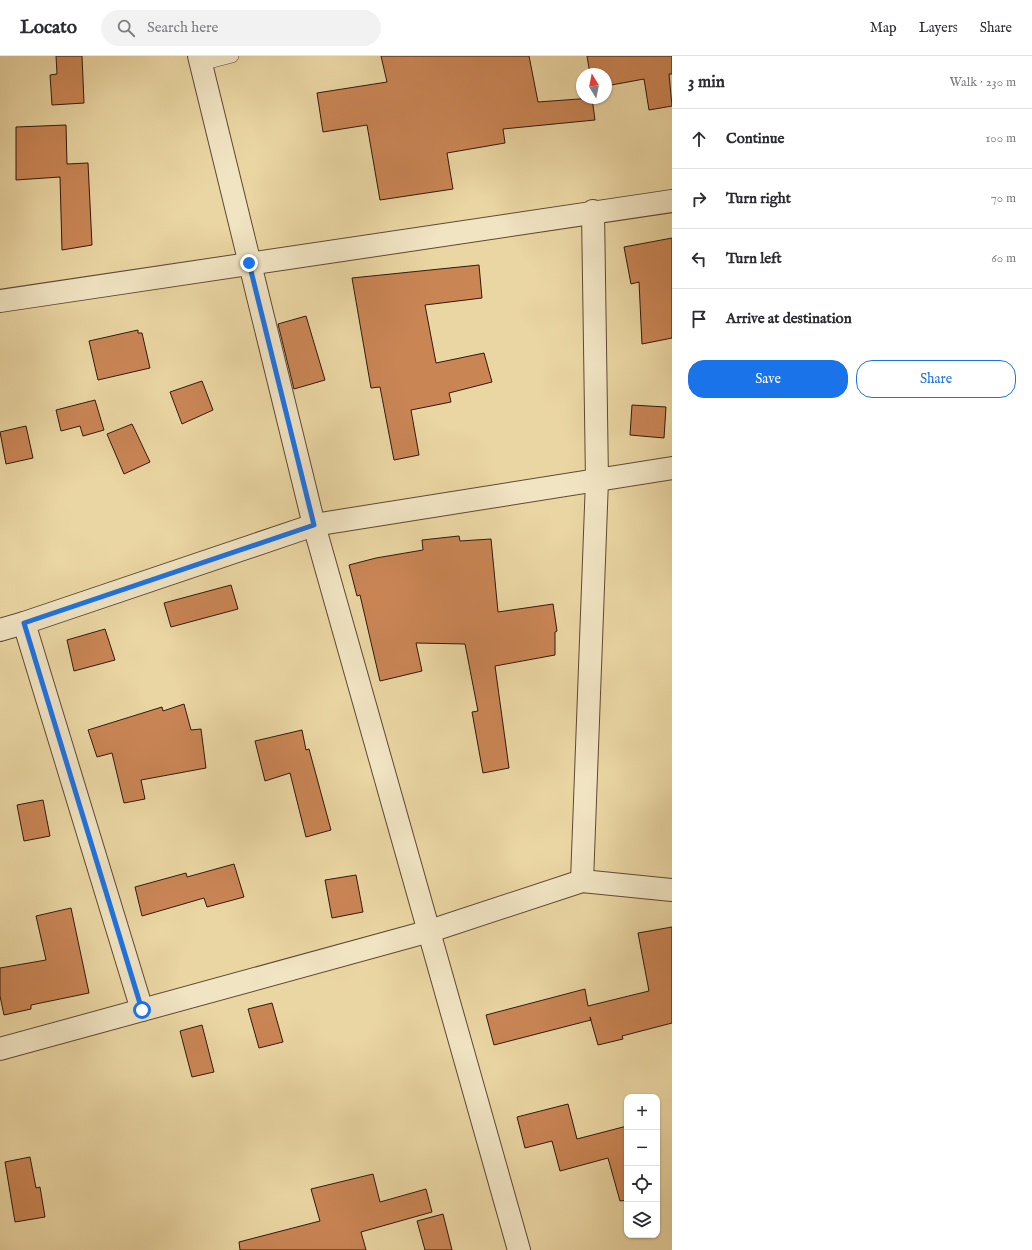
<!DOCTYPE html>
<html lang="en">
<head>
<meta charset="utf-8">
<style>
  body { margin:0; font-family:"IM FELL English",serif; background:#f2f2f3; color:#2b2b33 }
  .controls { position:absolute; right:12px; bottom:12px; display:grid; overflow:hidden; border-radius:8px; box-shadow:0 1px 3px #0004 }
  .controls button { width:36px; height:36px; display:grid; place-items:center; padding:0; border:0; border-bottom:1px solid #e1e1e2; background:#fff; color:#2b2b33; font:20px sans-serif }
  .compass { position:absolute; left:576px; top:12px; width:36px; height:36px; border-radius:50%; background:#fff; box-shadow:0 1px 3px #0004; rotate:350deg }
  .stop { position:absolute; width:12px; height:12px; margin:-9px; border:3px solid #1a73e8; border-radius:50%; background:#fff }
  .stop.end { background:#1a73e8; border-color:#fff; box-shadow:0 1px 4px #0008 }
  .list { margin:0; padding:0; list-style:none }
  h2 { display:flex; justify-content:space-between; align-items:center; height:52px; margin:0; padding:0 16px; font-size:17px }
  h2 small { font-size:13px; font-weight:400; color:#7c7c81 }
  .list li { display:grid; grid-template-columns:26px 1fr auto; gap:12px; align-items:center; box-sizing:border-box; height:60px; padding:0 16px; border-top:1px solid #e1e1e2 }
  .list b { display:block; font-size:15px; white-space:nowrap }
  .list em { font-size:13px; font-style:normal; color:#7c7c81 }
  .actions { display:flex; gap:8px; padding:12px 16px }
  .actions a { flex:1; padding:9px 0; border:1px solid #1a73e8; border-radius:16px; text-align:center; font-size:14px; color:#1a73e8 }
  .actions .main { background:#1a73e8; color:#fff }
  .icon { flex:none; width:22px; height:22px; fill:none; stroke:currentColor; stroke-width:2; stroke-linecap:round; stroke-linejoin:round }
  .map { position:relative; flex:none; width:672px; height:1194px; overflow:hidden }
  header { display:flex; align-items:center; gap:24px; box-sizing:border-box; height:56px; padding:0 20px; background:#fff; border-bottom:1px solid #e1e1e2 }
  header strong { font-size:19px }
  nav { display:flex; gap:22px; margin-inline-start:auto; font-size:14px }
  .search { width:280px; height:36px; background:#f2f2f3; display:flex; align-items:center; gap:10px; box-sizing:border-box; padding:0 14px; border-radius:22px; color:#7c7c81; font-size:15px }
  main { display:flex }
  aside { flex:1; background:#fff }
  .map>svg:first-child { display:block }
</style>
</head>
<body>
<header>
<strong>Locato</strong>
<div class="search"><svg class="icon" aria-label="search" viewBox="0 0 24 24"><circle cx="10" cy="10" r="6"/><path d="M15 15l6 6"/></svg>Search here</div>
<nav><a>Map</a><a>Layers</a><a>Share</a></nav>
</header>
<main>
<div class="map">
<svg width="672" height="1194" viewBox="0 0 672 1194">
  <rect width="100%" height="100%" fill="#ead6a3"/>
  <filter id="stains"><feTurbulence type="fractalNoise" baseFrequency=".005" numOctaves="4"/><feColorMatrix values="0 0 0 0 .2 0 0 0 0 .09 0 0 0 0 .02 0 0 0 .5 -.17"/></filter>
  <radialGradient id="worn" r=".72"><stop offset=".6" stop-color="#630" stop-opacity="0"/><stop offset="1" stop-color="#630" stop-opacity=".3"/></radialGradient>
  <g fill="#ca8555" stroke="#2f190c">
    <path d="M 56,0 L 82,0 L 84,47 L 52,49 L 50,19 L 57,18 Z"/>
    <path d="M 381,0 L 529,0 L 538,46 L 592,42 L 595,64 L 503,73 L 505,87 L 447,97 L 453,133 L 380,144 L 367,69 L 323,76 L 317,37 L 387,26 Z"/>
    <path d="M 587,0 L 672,0 L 672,18 L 669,18 L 672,50 L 649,54 L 644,23 L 606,30 L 606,18 L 590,18 Z"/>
    <path d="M 66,69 L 67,108 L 88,107 L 92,189 L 62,194 L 60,121 L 16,124 L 16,71 Z"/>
    <path d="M 672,182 L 672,282 L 642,288 L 639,226 L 631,228 L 624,191 Z"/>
    <path d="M 479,209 L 482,242 L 425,249 L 436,307 L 484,297 L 492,326 L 449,337 L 451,346 L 411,354 L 419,399 L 394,404 L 380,331 L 371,332 L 352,222 Z"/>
    <path d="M 306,260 L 325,324 L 294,333 L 278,268 Z"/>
    <path d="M 138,274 L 138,277 L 142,277 L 150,312 L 98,324 L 89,285 Z"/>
    <path d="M 202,325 L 213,354 L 182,368 L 170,336 Z"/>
    <path d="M 95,344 L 104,374 L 83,380 L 80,370 L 61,375 L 56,354 Z"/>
    <path d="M 632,349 L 666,351 L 664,382 L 630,379 Z"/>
    <path d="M 132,368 L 150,406 L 124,418 L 107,378 Z"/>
    <path d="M 26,370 L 33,402 L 6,408 L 0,376 Z"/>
    <path d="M 459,480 L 460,485 L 491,483 L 498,556 L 553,548 L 557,575 L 555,576 L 555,599 L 495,610 L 509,712 L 483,717 L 472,656 L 478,655 L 465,588 L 416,587 L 422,615 L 380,625 L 360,539 L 357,540 L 349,509 L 376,502 L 423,494 L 422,484 Z"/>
    <path d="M 231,529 L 238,553 L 171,571 L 164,547 Z"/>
    <path d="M 105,573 L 115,604 L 74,615 L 67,584 Z"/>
    <path d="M 184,648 L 191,674 L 201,673 L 206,712 L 141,724 L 145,743 L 124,747 L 112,697 L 97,701 L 88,674 L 162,651 L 163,655 Z"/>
    <path d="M 302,674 L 306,694 L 309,693 L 331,774 L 306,781 L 290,717 L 265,725 L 255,685 Z"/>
    <path d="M 43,744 L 50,780 L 24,785 L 17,749 Z"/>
    <path d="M 234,808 L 244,841 L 207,851 L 204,842 L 142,860 L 135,831 L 186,817 L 187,821 Z"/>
    <path d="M 356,819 L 363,856 L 332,862 L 325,824 Z"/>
    <path d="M 71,852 L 89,937 L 31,949 L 31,953 L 4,959 L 0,940 L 0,912 L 46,904 L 36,860 Z"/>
    <path d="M 672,871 L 672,967 L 622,980 L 623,983 L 598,989 L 590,961 L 591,964 L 494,989 L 486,959 L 585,933 L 588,950 L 649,935 L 638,877 Z"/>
    <path d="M 272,947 L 283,986 L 259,992 L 248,953 Z"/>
    <path d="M 202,969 L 214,1016 L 192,1021 L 180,975 Z"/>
    <path d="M 568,1048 L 577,1083 L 627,1070 L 627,1144 L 620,1145 L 608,1102 L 560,1115 L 552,1085 L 525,1092 L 517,1061 Z"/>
    <path d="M 30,1101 L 36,1132 L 40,1131 L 45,1161 L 15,1166 L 5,1106 Z"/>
    <path d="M 373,1118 L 380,1146 L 426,1133 L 432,1156 L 361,1176 L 366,1194 L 240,1194 L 239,1186 L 320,1165 L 311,1133 Z"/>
    <path d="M 443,1158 L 452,1194 L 425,1194 L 417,1165 Z"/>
  </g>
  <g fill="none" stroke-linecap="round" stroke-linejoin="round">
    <g stroke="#5e4832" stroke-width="14">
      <path id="lane" d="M 201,8 L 232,0"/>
    </g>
    <g stroke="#5e4832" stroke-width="24">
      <g id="street">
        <path d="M 199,0 L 314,469 L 519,1194"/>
        <path d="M 0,245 L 672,145"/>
        <path d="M 24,567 L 142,954"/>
        <path d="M 0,574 L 24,567 L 314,469 L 672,412"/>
        <path d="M 582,825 L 597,424 L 593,155"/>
        <path d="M 0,993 L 430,875 L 582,825 L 672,834"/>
      </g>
    </g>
    <use href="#lane" stroke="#f1e4c3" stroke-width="13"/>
    <use href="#street" stroke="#f1e4c3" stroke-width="22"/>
  </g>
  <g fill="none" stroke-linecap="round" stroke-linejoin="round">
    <path stroke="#1a73e8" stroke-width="5" d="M 142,954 L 24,567 L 314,469 L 249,207"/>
  </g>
  <rect width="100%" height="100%" filter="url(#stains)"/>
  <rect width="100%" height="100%" fill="url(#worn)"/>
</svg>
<div class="controls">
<button>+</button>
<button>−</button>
<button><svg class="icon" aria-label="locate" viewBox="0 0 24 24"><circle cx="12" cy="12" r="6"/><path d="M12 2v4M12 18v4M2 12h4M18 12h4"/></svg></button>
<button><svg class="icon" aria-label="layers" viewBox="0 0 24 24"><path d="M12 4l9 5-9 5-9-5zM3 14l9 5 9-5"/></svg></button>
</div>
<svg class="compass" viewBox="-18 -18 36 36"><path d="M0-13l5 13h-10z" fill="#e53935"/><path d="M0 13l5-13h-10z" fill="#7c7c81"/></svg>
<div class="stop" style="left:142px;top:954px"></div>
<div class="stop end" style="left:249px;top:207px"></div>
</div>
<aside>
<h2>3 min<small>Walk · 230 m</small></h2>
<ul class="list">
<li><svg class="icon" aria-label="ahead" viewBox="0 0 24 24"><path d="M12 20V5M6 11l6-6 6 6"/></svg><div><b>Continue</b></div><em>100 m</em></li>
<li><svg class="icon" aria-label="right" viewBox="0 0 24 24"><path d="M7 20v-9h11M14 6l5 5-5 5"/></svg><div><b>Turn right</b></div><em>70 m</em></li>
<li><svg class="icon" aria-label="left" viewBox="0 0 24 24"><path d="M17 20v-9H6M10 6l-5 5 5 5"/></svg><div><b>Turn left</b></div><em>60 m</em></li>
<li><svg class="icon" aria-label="arrive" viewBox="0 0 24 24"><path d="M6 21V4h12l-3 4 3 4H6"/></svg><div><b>Arrive at destination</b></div></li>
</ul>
<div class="actions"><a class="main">Save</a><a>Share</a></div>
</aside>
</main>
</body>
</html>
